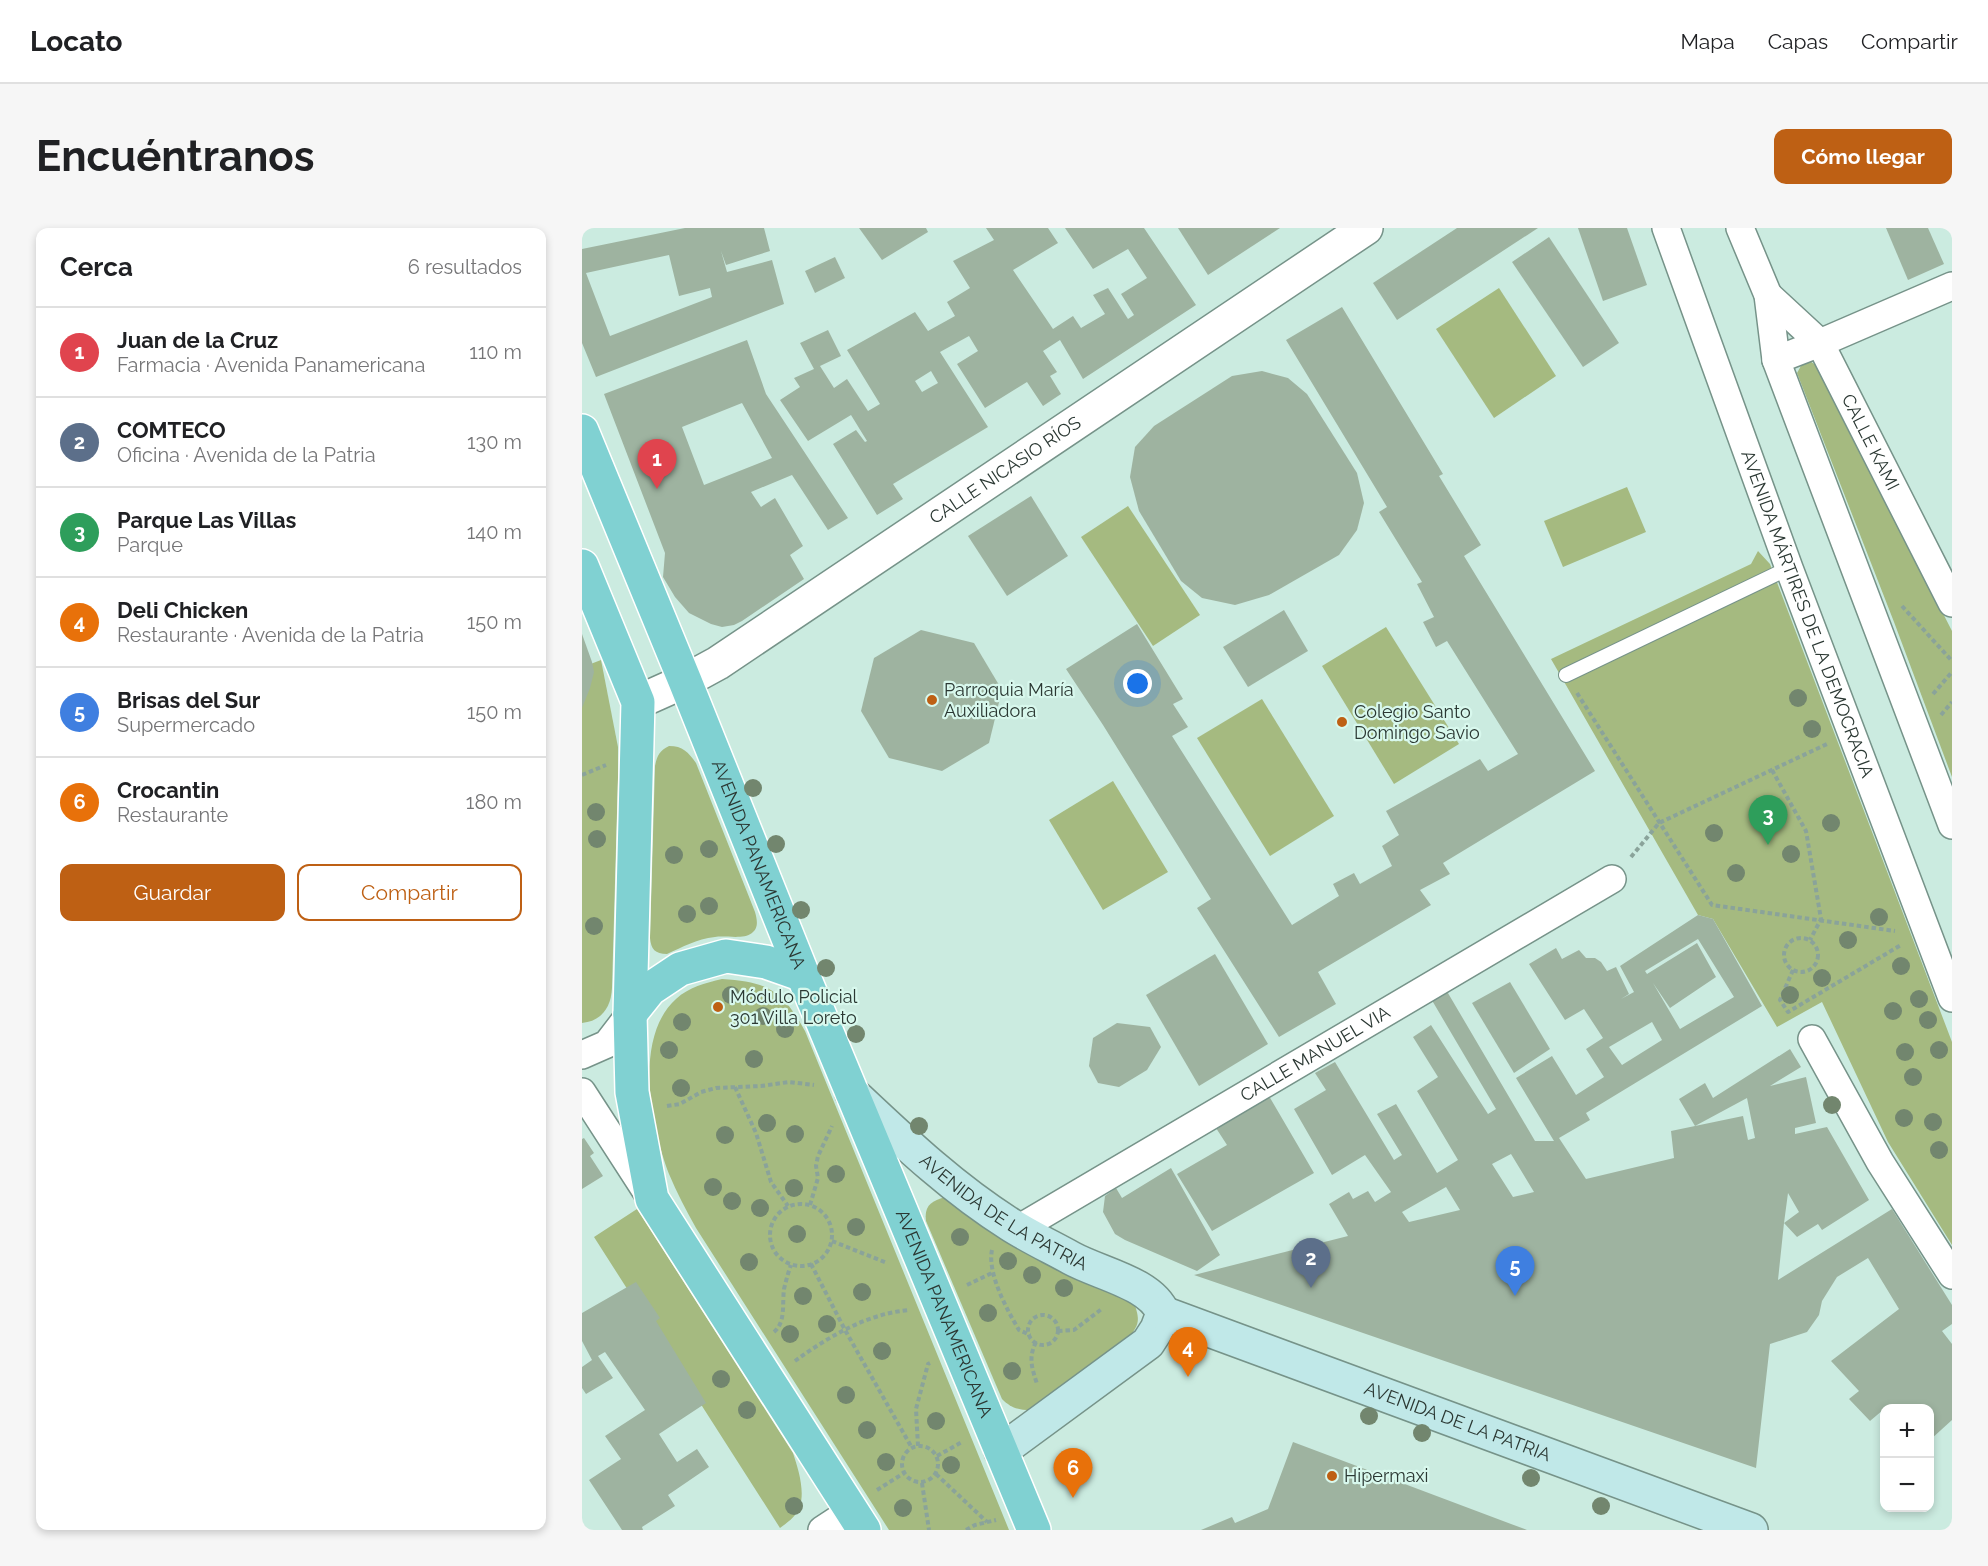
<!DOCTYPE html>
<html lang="es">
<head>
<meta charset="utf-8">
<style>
  body { margin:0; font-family:Raleway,sans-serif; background:#f6f6f6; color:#202124 }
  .controls { position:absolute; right:18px; bottom:18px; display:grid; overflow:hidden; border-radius:12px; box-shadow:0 3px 9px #0003 }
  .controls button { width:54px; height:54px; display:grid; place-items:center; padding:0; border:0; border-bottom:2px solid #e0e0e0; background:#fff; color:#202124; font:30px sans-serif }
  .you { position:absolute; left:556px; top:456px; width:21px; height:21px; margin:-15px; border:4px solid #fff; border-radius:50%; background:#1a73e8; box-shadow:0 0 0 9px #1a73e833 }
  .badge { display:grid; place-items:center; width:39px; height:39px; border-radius:50%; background:#be6014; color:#fff; font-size:20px; font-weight:700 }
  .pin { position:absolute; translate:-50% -50px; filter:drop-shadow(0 2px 3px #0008) }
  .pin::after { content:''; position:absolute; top:32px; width:21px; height:18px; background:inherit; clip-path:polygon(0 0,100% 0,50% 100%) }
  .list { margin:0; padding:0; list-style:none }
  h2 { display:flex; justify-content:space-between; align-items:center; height:78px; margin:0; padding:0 24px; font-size:26px }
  h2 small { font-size:20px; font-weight:400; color:#757577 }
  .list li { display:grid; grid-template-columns:39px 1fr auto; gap:18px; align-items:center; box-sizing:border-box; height:90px; padding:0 24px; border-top:2px solid #e0e0e0 }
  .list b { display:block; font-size:22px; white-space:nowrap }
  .list p { margin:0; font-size:20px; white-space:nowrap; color:#757577 }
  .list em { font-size:20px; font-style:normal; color:#757577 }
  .actions { display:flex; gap:12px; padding:18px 24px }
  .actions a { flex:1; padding:14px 0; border:2px solid #be6014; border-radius:12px; text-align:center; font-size:21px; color:#be6014 }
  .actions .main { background:#be6014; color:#fff }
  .map { position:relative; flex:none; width:1370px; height:1302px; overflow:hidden; border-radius:12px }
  header { display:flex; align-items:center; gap:36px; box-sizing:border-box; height:84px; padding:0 30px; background:#fff; border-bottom:2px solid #e0e0e0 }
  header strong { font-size:28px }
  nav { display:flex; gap:33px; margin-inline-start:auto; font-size:21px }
  .intro { display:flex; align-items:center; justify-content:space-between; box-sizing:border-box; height:144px; padding:0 36px }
  h1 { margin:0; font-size:42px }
  .button { padding:15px 27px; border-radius:12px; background:#be6014; color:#fff; font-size:21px; font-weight:700 }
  main { display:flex; gap:36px; padding:0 36px }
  aside { flex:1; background:#fff; border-radius:12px; box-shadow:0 3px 9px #0003 }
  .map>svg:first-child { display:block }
</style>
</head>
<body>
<header>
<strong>Locato</strong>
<nav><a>Mapa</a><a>Capas</a><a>Compartir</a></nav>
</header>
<div class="intro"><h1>Encuéntranos</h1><a class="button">Cómo llegar</a></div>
<main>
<aside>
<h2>Cerca<small>6 resultados</small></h2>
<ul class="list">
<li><span class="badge" style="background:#e0444e">1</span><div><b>Juan de la Cruz</b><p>Farmacia · Avenida Panamericana</p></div><em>110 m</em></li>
<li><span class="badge" style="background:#5c6f8a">2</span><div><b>COMTECO</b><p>Oficina · Avenida de la Patria</p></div><em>130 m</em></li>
<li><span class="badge" style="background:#2e9e5b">3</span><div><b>Parque Las Villas</b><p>Parque</p></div><em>140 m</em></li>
<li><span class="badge" style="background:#e8710a">4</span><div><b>Deli Chicken</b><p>Restaurante · Avenida de la Patria</p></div><em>150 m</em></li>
<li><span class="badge" style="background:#3f7fe0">5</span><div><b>Brisas del Sur</b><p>Supermercado</p></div><em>150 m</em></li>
<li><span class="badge" style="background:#e8710a">6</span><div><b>Crocantin</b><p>Restaurante</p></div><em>180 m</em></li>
</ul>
<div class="actions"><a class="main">Guardar</a><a>Compartir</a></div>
</aside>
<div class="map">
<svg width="1370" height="1302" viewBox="0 0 1370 1302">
  <rect width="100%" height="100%" fill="#cbebe0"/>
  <g fill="#a5ba80">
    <path d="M 917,60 L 974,148 L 912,190 L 854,101 Z"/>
    <path d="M 1226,132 L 1234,137 L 1370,403 L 1370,549 L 1312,394 L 1215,145 L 1220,136 Z"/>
    <path d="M 1045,259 L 1064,304 L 981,339 L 962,293 Z"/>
    <path d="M 546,278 L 618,387 L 571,418 L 499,309 Z"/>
    <path d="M 1176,323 L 1188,336 L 1370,814 L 1370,1017 L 1306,914 L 1240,774 L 1195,799 L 1131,691 L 1116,687 L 969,431 L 1169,336 Z"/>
    <path d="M 804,399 L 877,516 L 812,556 L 740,438 Z"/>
    <path d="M 19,432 L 36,519 L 36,549 L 30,760 C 29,779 20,793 0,795 L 0,477 L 6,437 Z"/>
    <path d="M 680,471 L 752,588 L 688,628 L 615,510 Z"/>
    <path d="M 87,518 C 101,518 106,524 114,535 L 173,684 C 175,691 177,700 170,705 C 161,712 143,707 133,709 C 114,711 101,719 85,726 C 73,726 69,721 68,710 L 73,538 C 75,528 77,523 87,518 Z"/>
    <path d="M 531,553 L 586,644 L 521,682 L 467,592 Z"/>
    <path d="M 140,751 C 186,754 200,762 223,803 L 427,1302 L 307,1302 L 114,1000 C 104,982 95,965 87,946 C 69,898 51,810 94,771 C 107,759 123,755 140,751 Z"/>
    <path d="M 363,969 L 552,1074 C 558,1093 558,1096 545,1112 L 449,1182 C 436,1182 429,1180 420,1171 L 344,993 C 342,978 349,973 363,969 Z"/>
    <path d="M 55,981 L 211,1225 C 216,1240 223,1262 218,1278 C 215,1288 206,1294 198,1300 L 12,1009 Z"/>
  </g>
  <g fill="#9eb3a0" fill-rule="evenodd">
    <path d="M 103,0 L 182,0 L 188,23 L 144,37 L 139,23 L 145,44 L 190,32 L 202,76 L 14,149 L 0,115 L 0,21 ZM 87,27 L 97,68 L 128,60 L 130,69 L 28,108 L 4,45 Z"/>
    <path d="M 277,0 L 344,0 L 346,4 L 300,32 Z"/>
    <path d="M 404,0 L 466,0 L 476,15 L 431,42 L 471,101 L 491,88 L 499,100 L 523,86 L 511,67 L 526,60 L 546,91 L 552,87 L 539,66 L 565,50 L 546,21 L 511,41 L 483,0 L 562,0 L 614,77 L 501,151 L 478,112 L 461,123 L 475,144 L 468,148 L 479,166 L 461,178 L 445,154 L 403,180 L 375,136 L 396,123 L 387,108 L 358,124 L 406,199 L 311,256 L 321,271 L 295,287 L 251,216 L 274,202 L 283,214 L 285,213 L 269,187 L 226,213 L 198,172 L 218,159 L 212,150 L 232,141 L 218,115 L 246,102 L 259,128 L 238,138 L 252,160 L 265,151 L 286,183 L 298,176 L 265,122 L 333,84 L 346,103 L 373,88 L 365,74 L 388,60 L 371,33 L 412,12 ZM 349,143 L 356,155 L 340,164 L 333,153 Z"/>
    <path d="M 596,0 L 698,0 L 626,47 Z"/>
    <path d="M 875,0 L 956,0 L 815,92 L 791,55 Z"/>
    <path d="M 996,0 L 1045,0 L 1065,57 L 1021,73 Z"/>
    <path d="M 1304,0 L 1346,0 L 1362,36 L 1326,52 Z"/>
    <path d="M 967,9 L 1037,115 L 1001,139 L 930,34 Z"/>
    <path d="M 253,29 L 263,50 L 233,65 L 223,43 Z"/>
    <path d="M 760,79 L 861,246 L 857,248 L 899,317 L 882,328 L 1013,543 L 861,635 L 868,646 L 838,662 L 849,677 L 736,744 L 754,776 L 697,809 L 615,680 L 629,671 L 521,497 L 484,441 L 555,396 L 601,471 L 591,476 L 606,499 L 590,508 L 710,697 L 757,668 L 751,656 L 772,645 L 778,656 L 810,638 L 800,618 L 817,607 L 804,583 L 898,531 L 906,543 L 936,526 L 865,413 L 854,419 L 841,394 L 852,389 L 835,356 L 840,354 L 797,284 L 805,279 L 704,112 Z"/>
    <path d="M 165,112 L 184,166 L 266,290 L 246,302 L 210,247 L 169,264 L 179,279 L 193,270 L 221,318 L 208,327 L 222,351 L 160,393 L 152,397 L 140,399 L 129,396 L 107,385 L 93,369 L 81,349 L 83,325 L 22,166 ZM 160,175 L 190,230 L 122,257 L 100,199 Z"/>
    <path d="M 680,143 L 706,150 L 725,166 L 775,245 L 782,275 L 775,302 L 757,327 L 687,367 L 653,377 L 620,370 L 599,353 L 557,283 L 548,249 L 553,219 L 572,198 L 650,148 Z"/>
    <path d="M 449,268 L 486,328 L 425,368 L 386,308 Z"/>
    <path d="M 702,382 L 726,423 L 666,459 L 641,419 Z"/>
    <path d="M 339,402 L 392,415 L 420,462 L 407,515 L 360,543 L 307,530 L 279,483 L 292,430 Z"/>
    <path d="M 0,406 L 10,434 L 12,444 L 8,460 L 0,480 Z"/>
    <path d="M 1116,687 L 1131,691 L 1180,778 L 1004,885 L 1008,892 L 977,910 L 1004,951 L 1092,930 L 1089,903 L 1161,888 L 1166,912 L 1173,910 L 1165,870 L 1113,898 L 1097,871 L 1123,855 L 1131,870 L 1208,821 L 1219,839 L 1188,858 L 1224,849 L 1234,895 L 1213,900 L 1213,906 L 1245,899 L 1287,972 L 1240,1002 L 1236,996 L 1215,1009 L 1202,995 L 1217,984 L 1206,965 L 1202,995 L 1196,1052 L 1310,981 L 1370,1077 L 1370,1096 L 1360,1103 L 1370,1116 L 1370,1192 L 1348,1212 L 1348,1180 L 1302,1180 L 1302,1183 L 1301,1182 L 1288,1193 L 1267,1171 L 1277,1163 L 1249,1133 L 1317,1081 L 1286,1030 L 1255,1049 L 1240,1073 L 1237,1087 L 1225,1104 L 1188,1116 L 1174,1240 L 612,1047 L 766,1008 L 747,976 L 767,964 L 771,971 L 786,963 L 793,974 L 809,964 L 783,927 L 750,947 L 712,881 L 744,862 L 733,845 L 753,834 L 812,932 L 820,927 L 795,886 L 814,876 L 855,945 L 876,932 L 835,863 L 856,849 L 831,809 L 849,797 L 906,886 L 914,881 L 848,769 L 863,760 L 953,913 L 972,913 L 934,850 L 970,828 L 994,867 L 1022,849 L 1004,821 L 1021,810 L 1002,781 L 983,792 L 947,736 L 974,720 L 980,731 L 997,722 L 1004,730 L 1013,730 L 1019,734 L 1025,743 L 1034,739 L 1047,766 L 1039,771 L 1052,764 L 1038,738 ZM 1116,711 L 1152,769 L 1098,801 L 1071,755 L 1088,780 L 1134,749 L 1115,715 L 1065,746 L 1063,743 ZM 1070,794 L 1080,812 L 1040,837 L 1027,819 ZM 929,926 L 952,964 L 931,969 L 910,936 ZM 864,959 L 878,982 L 827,994 L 820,984 Z"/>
    <path d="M 633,726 L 686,816 L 617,858 L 564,767 Z"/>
    <path d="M 928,754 L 968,821 L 932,845 L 890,775 Z"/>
    <path d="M 535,795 L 568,799 L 579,819 L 565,842 L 537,859 L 516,855 L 507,838 L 511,810 Z"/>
    <path d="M 687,868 L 732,945 L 630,1003 L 595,946 L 645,917 L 634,900 Z"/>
    <path d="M 2,910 L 12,925 L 8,928 L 21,948 L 0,961 L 0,911 Z"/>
    <path d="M 589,940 L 638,1027 L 615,1043 L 543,1012 L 533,1006 L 521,984 L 523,968 L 534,960 L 540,970 Z"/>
    <path d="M 54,1054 L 78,1090 L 74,1093 L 124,1175 L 77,1206 L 95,1234 L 115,1221 L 127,1239 L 86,1267 L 93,1278 L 60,1299 L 61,1302 L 40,1302 L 7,1252 L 39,1231 L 23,1208 L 63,1182 L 23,1124 L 16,1128 L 31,1150 L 4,1166 L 0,1160 L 0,1139 L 10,1132 L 0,1113 L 0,1085 Z"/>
    <path d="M 711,1214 L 945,1302 L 619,1302 L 650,1289 L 653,1295 L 686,1281 Z"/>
  </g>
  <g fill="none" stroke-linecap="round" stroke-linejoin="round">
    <g stroke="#769389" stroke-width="16">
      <path id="service" d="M 984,447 L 1207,340"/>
    </g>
    <g stroke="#769389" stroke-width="30">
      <g id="minor">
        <path id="s1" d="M 1084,0 L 1207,340 L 1370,770"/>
        <path d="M 1158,0 L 1186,67 L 1194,132 L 1370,597"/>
        <path id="s2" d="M 1186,67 L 1238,115 L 1370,375"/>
        <path d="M 1194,132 L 1238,115 L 1370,58"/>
        <path d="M 1230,811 L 1298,934 L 1370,1047"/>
        <path d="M 0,827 L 25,816 L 48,786"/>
        <path d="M 0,864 L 66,966"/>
        <path id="s3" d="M 436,1001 L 1030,651"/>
        <path d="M 240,1302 L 269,1283"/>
      </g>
    </g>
    <g stroke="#769389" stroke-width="36">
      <g id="tertiary">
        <path id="s4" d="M 56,474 L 103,453 L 136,435 L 784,0"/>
      </g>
    </g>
    <g stroke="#769389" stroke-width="36">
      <g id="secondary">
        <path id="s5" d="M 270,865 C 320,912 370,960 429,997 C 448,1009 469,1019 489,1030 C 518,1046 569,1055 581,1085 L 575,1101 L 566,1115 L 419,1223"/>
        <path id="s6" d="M 581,1085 L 1169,1302"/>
      </g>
    </g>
    <g stroke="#fff" stroke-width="36">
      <g id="primary">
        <path id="s7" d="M 0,203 L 103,453 L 221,747 L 452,1302"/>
        <path d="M 0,338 L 56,474 L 48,786 L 50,864 L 70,971 L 282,1302"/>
        <path d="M 48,786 L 68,761 L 98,741 L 144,728 L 184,734 L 221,747"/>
      </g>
    </g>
    <g stroke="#8aa39a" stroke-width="4" stroke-dasharray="4.5 3" stroke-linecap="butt">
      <path d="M 1320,378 L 1370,433"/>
      <path d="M 995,465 L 1130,677 L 1313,703"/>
      <path d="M 1351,466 L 1370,444"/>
      <path d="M 1359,487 L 1370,474"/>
      <path d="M 1190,542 L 1224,603 L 1239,691 L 1228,712"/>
      <path d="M 0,547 L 24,537"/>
      <path d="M 1049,629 L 1077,595 L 1245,516"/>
      <circle cx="1219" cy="727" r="17"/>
      <path d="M 1211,742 L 1198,772 L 1206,784 L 1319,717"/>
      <path d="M 153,859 L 174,905 L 189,954 L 206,978"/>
      <path d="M 85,878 L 98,876 L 119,864 L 134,860 L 179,858 L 207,854 L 232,857"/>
      <circle cx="219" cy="1007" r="31"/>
      <path d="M 228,977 L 236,950 L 234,938 L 236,928 L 250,898"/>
      <path d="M 250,1013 L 305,1035"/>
      <path d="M 410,1022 C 405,1045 425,1082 437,1102 L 448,1107"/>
      <path d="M 229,1036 L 263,1102 L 330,1220"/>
      <path d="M 385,1057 L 410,1045"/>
      <circle cx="461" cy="1102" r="15"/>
      <path d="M 476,1103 L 492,1102 L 521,1080"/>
      <path d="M 192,1104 C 204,1094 200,1076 202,1061 C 204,1053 206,1045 209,1037"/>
      <path d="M 454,1114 C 446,1130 450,1140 455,1156"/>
      <path d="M 213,1133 C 246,1109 286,1085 328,1082"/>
      <circle cx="338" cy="1236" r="18"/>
      <path d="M 336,1218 L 334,1181 L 346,1136 L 348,1135"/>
      <path d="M 355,1228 L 380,1214"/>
      <path d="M 354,1246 L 405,1294"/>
      <path d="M 340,1255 L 347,1302"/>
      <path d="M 295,1262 L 322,1245"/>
      <path d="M 384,1302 L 393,1297 L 414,1292"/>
    </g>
    <use href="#service" stroke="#fff" stroke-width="14"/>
    <use href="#minor" stroke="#fff" stroke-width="27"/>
    <use href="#tertiary" stroke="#fff" stroke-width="33"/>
    <use href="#secondary" stroke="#c0e8e8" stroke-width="33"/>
    <use href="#primary" stroke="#80d1d2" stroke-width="33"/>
  </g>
  <g fill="#72866e">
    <circle cx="1216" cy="470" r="9"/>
    <circle cx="1230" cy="501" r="9"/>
    <circle cx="171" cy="560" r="9"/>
    <circle cx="14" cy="584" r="9"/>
    <circle cx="1249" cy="595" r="9"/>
    <circle cx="1132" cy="605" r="9"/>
    <circle cx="15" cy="611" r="9"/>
    <circle cx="194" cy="616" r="9"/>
    <circle cx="127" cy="621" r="9"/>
    <circle cx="1209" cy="626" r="9"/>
    <circle cx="92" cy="627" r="9"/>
    <circle cx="1154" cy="645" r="9"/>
    <circle cx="127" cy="678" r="9"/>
    <circle cx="219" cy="682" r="9"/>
    <circle cx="105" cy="686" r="9"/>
    <circle cx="1297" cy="689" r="9"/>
    <circle cx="12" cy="698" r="9"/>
    <circle cx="1266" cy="712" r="9"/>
    <circle cx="1319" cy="738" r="9"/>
    <circle cx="244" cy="740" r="9"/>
    <circle cx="1240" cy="750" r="9"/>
    <circle cx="149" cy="767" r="9"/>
    <circle cx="1208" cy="767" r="9"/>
    <circle cx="1337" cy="771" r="9"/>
    <circle cx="1311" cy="783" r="9"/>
    <circle cx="181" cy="788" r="9"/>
    <circle cx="1346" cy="792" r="9"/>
    <circle cx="100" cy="794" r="9"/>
    <circle cx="203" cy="801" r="9"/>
    <circle cx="274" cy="806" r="9"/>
    <circle cx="87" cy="822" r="9"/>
    <circle cx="1357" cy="822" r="9"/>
    <circle cx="1323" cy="824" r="9"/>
    <circle cx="172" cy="831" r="9"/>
    <circle cx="1331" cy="849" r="9"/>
    <circle cx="99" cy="860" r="9"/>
    <circle cx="1250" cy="877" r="9"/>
    <circle cx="1322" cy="890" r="9"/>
    <circle cx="1351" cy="894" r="9"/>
    <circle cx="185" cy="895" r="9"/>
    <circle cx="337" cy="898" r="9"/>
    <circle cx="213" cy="906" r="9"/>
    <circle cx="143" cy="907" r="9"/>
    <circle cx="1357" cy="922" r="9"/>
    <circle cx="254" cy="946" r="9"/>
    <circle cx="131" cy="959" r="9"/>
    <circle cx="212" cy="960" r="9"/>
    <circle cx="150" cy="973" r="9"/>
    <circle cx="178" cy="980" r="9"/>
    <circle cx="274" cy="999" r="9"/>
    <circle cx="215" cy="1006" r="9"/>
    <circle cx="378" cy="1009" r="9"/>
    <circle cx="426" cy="1033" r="9"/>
    <circle cx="167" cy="1034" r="9"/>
    <circle cx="450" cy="1047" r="9"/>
    <circle cx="482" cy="1060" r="9"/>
    <circle cx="280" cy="1064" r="9"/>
    <circle cx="221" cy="1068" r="9"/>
    <circle cx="406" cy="1085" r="9"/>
    <circle cx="245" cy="1096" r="9"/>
    <circle cx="208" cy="1106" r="9"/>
    <circle cx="300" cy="1123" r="9"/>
    <circle cx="430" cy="1143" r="9"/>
    <circle cx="139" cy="1151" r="9"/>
    <circle cx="264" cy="1167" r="9"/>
    <circle cx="165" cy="1182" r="9"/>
    <circle cx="787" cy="1188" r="9"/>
    <circle cx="354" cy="1193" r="9"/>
    <circle cx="285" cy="1202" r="9"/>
    <circle cx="840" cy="1205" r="9"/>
    <circle cx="304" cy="1234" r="9"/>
    <circle cx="369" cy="1237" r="9"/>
    <circle cx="949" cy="1250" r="9"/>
    <circle cx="212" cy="1278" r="9"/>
    <circle cx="1019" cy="1278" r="9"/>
    <circle cx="321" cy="1280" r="9"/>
  </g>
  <g fill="#be6014" stroke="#d8f8ed" stroke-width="2">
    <circle cx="350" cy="472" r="6"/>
    <circle cx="760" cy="494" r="6"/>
    <circle cx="136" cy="779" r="6"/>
    <circle cx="750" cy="1248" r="6"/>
  </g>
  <g text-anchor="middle" stroke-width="4.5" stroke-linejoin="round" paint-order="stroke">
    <g font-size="18" fill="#2b3833" stroke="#d8f8ed">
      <text dy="6" stroke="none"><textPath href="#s2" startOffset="182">CALLE KAMI</textPath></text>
      <text dy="6" stroke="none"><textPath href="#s4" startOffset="435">CALLE NICASIO RÍOS</textPath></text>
      <text dy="6" stroke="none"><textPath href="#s1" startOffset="411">AVENIDA MÁRTIRES DE LA DEMOCRACIA</textPath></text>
      <text dy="6" stroke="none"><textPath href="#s7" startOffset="468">AVENIDA PANAMERICANA</textPath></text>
      <text dy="6" stroke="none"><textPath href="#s3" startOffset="345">CALLE MANUEL VIA</textPath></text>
      <text dy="6" stroke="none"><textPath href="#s5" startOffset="194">AVENIDA DE LA PATRIA</textPath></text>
      <text dy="6" stroke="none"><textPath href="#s7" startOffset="954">AVENIDA PANAMERICANA</textPath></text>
      <text dy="6" stroke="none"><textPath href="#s6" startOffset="314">AVENIDA DE LA PATRIA</textPath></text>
    </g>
    <g font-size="18" fill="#2b3833" stroke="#d8f8ed" text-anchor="start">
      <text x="362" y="468">Parroquia María<tspan x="362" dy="21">Auxiliadora</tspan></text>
      <text x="772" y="490">Colegio Santo<tspan x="772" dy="21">Domingo Savio</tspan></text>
      <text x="148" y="775">Módulo Policial<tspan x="148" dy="21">301 Villa Loreto</tspan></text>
      <text x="762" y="1254">Hipermaxi</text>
    </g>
  </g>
</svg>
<div class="controls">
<button>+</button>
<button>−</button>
</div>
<div class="you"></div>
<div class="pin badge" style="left:75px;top:261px;background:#e0444e">1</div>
<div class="pin badge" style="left:729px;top:1060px;background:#5c6f8a">2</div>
<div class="pin badge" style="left:1186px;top:617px;background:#2e9e5b">3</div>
<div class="pin badge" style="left:606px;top:1149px;background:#e8710a">4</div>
<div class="pin badge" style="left:933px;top:1068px;background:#3f7fe0">5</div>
<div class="pin badge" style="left:491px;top:1270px;background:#e8710a">6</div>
</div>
</main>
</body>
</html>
